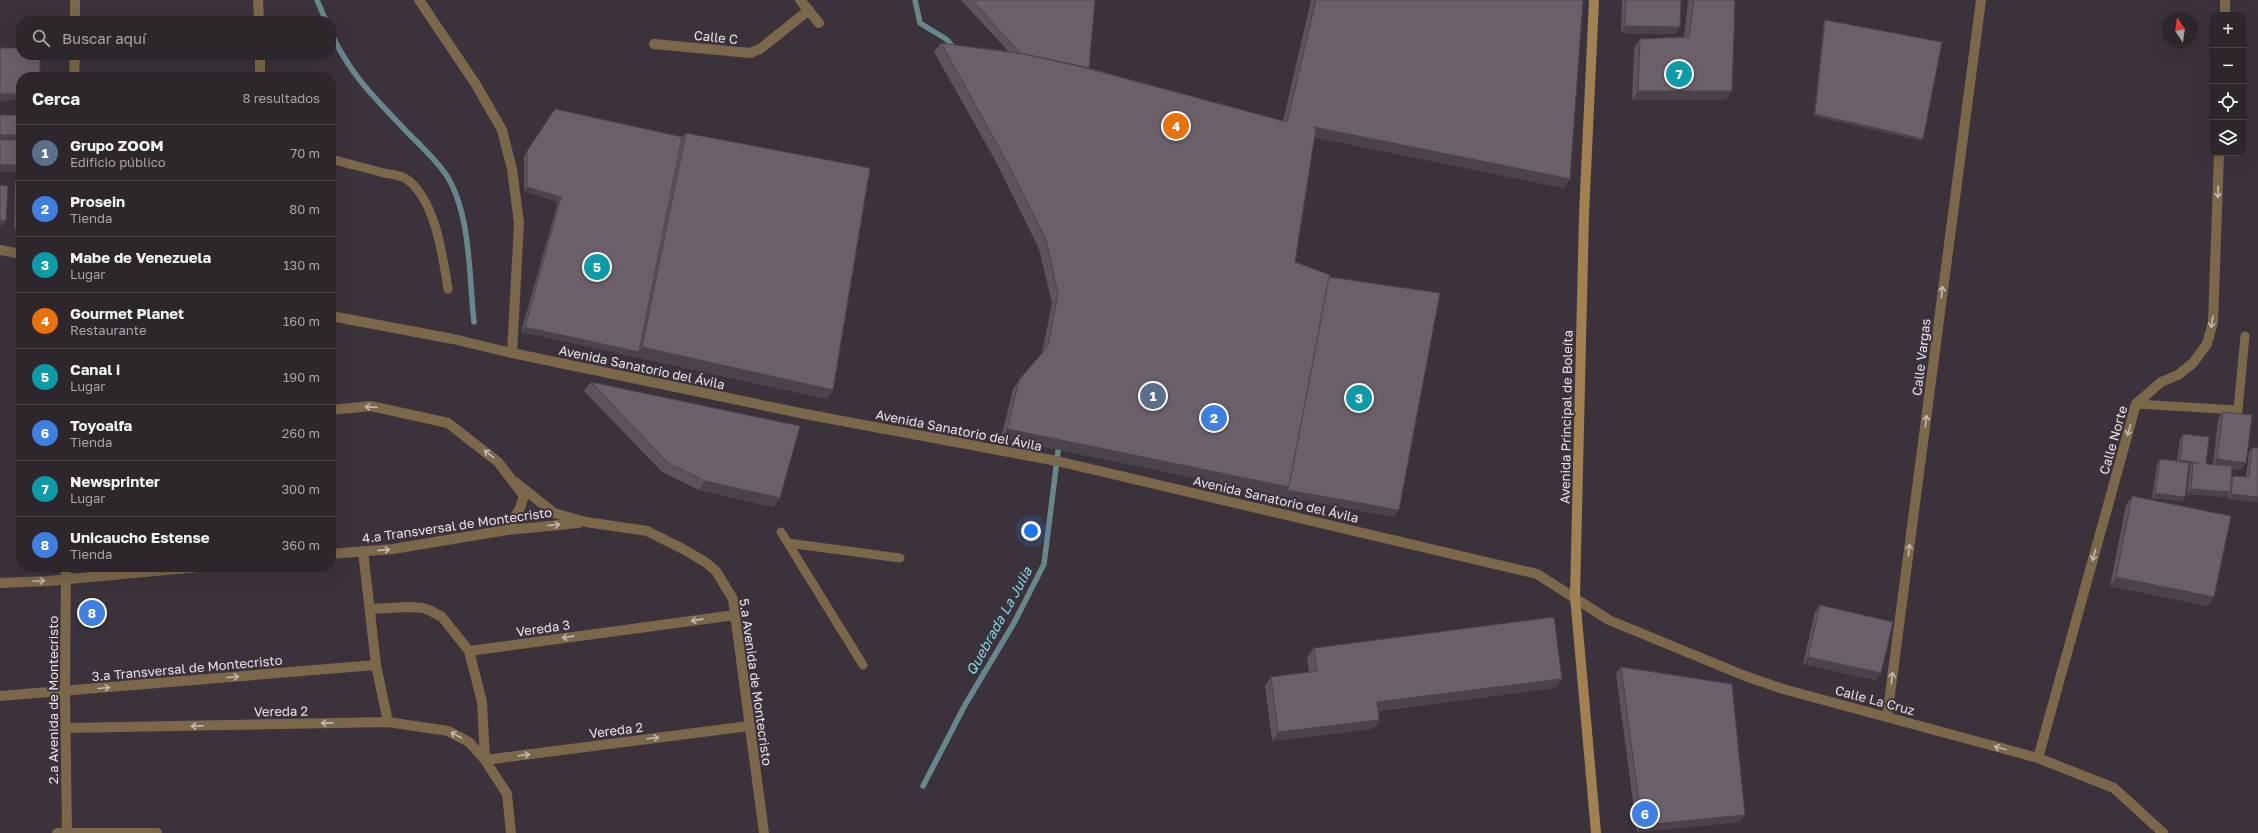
<!DOCTYPE html>
<html lang="es">
<head>
<meta charset="utf-8">
<style>
  body { margin:0; font-family:"Golos Text",sans-serif; background:#352e35; color:#f1f3f6 }
  .controls { position:absolute; right:12px; top:12px; display:grid; overflow:hidden; border-radius:8px; box-shadow:0 4px 16px #0002 }
  .controls button { width:36px; height:36px; display:grid; place-items:center; padding:0; border:0; border-bottom:1px solid #484349; background:#2d262d; color:#f1f3f6; font:20px sans-serif }
  .compass { position:absolute; left:2162px; top:12px; width:36px; height:36px; border-radius:50%; background:#2d262d; box-shadow:0 4px 16px #0002; rotate:347deg }
  .you { position:absolute; left:1031px; top:531px; width:14px; height:14px; margin:-10px; border:3px solid #fff; border-radius:50%; background:#1a73e8; box-shadow:0 0 0 6px #1a73e833 }
  .badge { display:grid; place-items:center; width:26px; height:26px; border-radius:50%; background:#8abfa5; color:#fff; font-size:13px; font-weight:700 }
  .pin { position:absolute; translate:-50% -50%; border:2px solid #fff; box-shadow:0 1px 4px #0006 }
  .list { margin:0; padding:0; list-style:none }
  h2 { display:flex; justify-content:space-between; align-items:center; height:52px; margin:0; padding:0 16px; font-size:17px }
  h2 small { font-size:13px; font-weight:400; color:#a7a5aa }
  .list li { display:grid; grid-template-columns:26px 1fr auto; gap:12px; align-items:center; box-sizing:border-box; height:56px; padding:0 16px; border-top:1px solid #484349 }
  .list b { display:block; font-size:15px; white-space:nowrap }
  .list p { margin:0; font-size:13px; white-space:nowrap; color:#a7a5aa }
  .list em { font-size:13px; font-style:normal; color:#a7a5aa }
  .icon { flex:none; width:22px; height:22px; fill:none; stroke:currentColor; stroke-width:2; stroke-linecap:round; stroke-linejoin:round }
  .map { position:relative; flex:none; width:2258px; height:833px; overflow:hidden }
  .search { position:absolute; background:#2d262d; box-shadow:0 4px 16px #0002; left:16px; top:16px; width:320px; height:44px; display:flex; align-items:center; gap:10px; box-sizing:border-box; padding:0 14px; border-radius:16px; color:#a7a5aa; font-size:15px }
  .panel { position:absolute; background:#2d262d; box-shadow:0 4px 16px #0002; left:16px; top:72px; width:320px; height:500px; border-radius:16px }
  .map>svg:first-child { display:block }
</style>
</head>
<body>
<div class="map">
<svg width="2258" height="833" viewBox="0 0 2258 833">
  <rect width="100%" height="100%" fill="#3c323c"/>
  <g fill="none" stroke-linecap="round" stroke-linejoin="round">
    <g stroke="#68878c" stroke-width="5.5">
      <path d="M 317,0 L 326,21"/>
      <path d="M 915,0 L 920,23 L 946,39 L 956,50"/>
      <path d="M 331,33 C 352,78 377,100 410,135 C 423,148 437,161 447,176 C 471,215 469,277 474,322"/>
      <path d="M 923,786 L 965,705 L 1014,623 L 1044,564 L 1059,444"/>
    </g>
    <g stroke="#7b674a" stroke-width="9">
      <path d="M 331,159 C 349,164 366,168 384,173 C 390,174 399,175 405,178 C 435,197 443,257 448,289"/>
      <path d="M 2136,404 L 2238,410 L 2245,336"/>
      <path d="M 1024,432 L 1027,456"/>
      <path d="M 781,532 L 863,665"/>
      <path d="M 788,543 L 900,558"/>
    </g>
    <g stroke="#7b674a" stroke-width="10">
      <path d="M 258,0 L 259,21"/>
      <path d="M 419,0 L 475,83 L 502,130 L 512,169 L 519,223 L 512,353"/>
      <path d="M 800,0 L 819,23"/>
      <path d="M 2225,15 L 2225,0"/>
      <path d="M 75,21 L 75,0"/>
      <path d="M 654,44 L 750,53 L 760,49 L 809,10"/>
      <path d="M 260,55 L 260,77"/>
      <path d="M 74,77 L 75,55"/>
      <path d="M 0,250 L 21,254"/>
      <path d="M 331,316 L 453,339 L 512,353 L 805,414 L 1057,461 L 1537,574 L 1609,620 L 1745,676 L 1783,689 L 2038,758 L 2114,788 L 2163,833"/>
      <path d="M 331,410 L 371,406 L 448,423 L 498,462 L 524,496 L 520,508 L 507,530"/>
      <path d="M 515,482 L 554,513 L 586,522 L 647,531 L 683,549 L 705,562 L 716,571 L 733,599 L 764,833"/>
      <path d="M 363,551 L 376,665 L 388,722"/>
      <path d="M 331,554 L 393,549 L 507,530 L 579,523"/>
      <path d="M 66,567 L 65,692 L 67,833"/>
      <path d="M 0,583 L 48,581 L 199,567"/>
      <path d="M 371,609 L 408,607 L 423,608 L 431,611 L 442,617 L 469,651 L 482,702 L 485,760 L 507,794 L 511,833"/>
      <path d="M 469,651 L 735,615"/>
      <path d="M 0,696 L 376,665"/>
      <path d="M 1887,717 L 1981,0"/>
      <path d="M 66,728 L 388,722 L 448,731 L 469,742 L 485,760 L 749,726"/>
      <path d="M 2038,758 L 2136,404 L 2161,382 L 2178,375 L 2193,363 L 2207,344 L 2213,322 L 2219,153"/>
      <path d="M 57,833 L 157,833"/>
    </g>
    <path stroke="#a18152" stroke-width="10" d="M 1594,0 L 1584,215 L 1575,596 L 1596,833"/>
  </g>
  <g fill="#5c535b">
    <path d="M 961,0 L 1095,0 L 1089,68 L 1283,121 L 1311,0 L 1583,0 L 1570,179 L 1564,188 L 1314,137 L 1295,262 L 1329,277 L 1394,517 L 1283,496 L 1001,438 L 1013,389 L 1019,380 L 1042,353 L 1052,303 L 1039,249 L 995,160 L 934,52 L 941,43 L 1008,51 Z"/>
    <path d="M 1622,0 L 1681,0 L 1675,34 L 1621,33 Z"/>
    <path d="M 1689,0 L 1735,0 L 1732,91 L 1725,100 L 1632,100 L 1634,48 L 1640,39 L 1684,37 L 1688,1 Z"/>
    <path d="M 1825,20 L 1922,141 L 1814,116 L 1824,22 Z"/>
    <path d="M 555,109 L 682,137 L 686,133 L 833,390 L 827,399 L 521,332 L 558,202 L 524,191 L 524,156 Z"/>
    <path d="M 20,175 L 21,175 L 21,230 L 14,230 L 15,182 Z"/>
    <path d="M 591,382 L 774,507 L 699,490 L 662,472 L 584,391 Z"/>
    <path d="M 2223,412 L 2241,470 L 2232,469 L 2231,478 L 2233,476 L 2246,477 L 2249,452 L 2252,448 L 2258,448 L 2258,502 L 2228,499 L 2228,495 L 2227,497 L 2187,494 L 2190,468 L 2190,467 L 2189,467 L 2185,497 L 2182,501 L 2152,498 L 2157,464 L 2160,459 L 2177,461 L 2180,439 L 2183,434 L 2206,464 L 2213,464 L 2218,419 Z"/>
    <path d="M 2132,496 L 2208,606 L 2110,586 L 2126,505 Z"/>
    <path d="M 1820,605 L 1876,680 L 1803,664 L 1815,612 Z"/>
    <path d="M 1314,648 L 1562,679 L 1555,688 L 1378,711 L 1379,720 L 1373,729 L 1272,741 L 1265,686 L 1271,677 L 1309,672 L 1307,657 Z"/>
    <path d="M 1621,667 L 1740,822 L 1637,832 L 1616,674 Z"/>
  </g>
  <g fill="#4b434a">
    <path d="M 1625,26 L 1680,27 L 1675,34 L 1621,33 Z"/>
    <path d="M 1638,91 L 1732,91 L 1725,100 L 1632,100 Z"/>
    <path d="M 0,94 L 21,94 L 21,100 L 0,101 Z"/>
    <path d="M 1815,114 L 1923,139 L 1922,141 L 1814,116 Z"/>
    <path d="M 1314,127 L 1570,179 L 1564,188 L 1308,136 Z"/>
    <rect x="0" y="135" width="21" height="7"/>
    <rect x="0" y="165" width="21" height="7"/>
    <path d="M 527,187 L 561,197 L 558,202 L 524,191 Z"/>
    <path d="M 0,220 L 6,221 L 3,226 L 0,225 Z"/>
    <path d="M 19,223 L 21,223 L 21,230 L 14,230 Z"/>
    <path d="M 525,327 L 639,352 L 642,347 L 833,390 L 827,399 L 521,332 Z"/>
    <path d="M 1007,429 L 1399,510 L 1394,517 L 1283,496 L 1001,438 Z"/>
    <path d="M 2217,459 L 2246,463 L 2241,470 L 2213,466 Z"/>
    <path d="M 2180,460 L 2199,463 L 2193,463 L 2190,467 L 2177,465 Z"/>
    <path d="M 705,481 L 780,498 L 774,507 L 699,490 Z"/>
    <path d="M 2191,489 L 2230,492 L 2227,497 L 2187,494 Z"/>
    <path d="M 2155,493 L 2185,497 L 2182,501 L 2152,498 Z"/>
    <path d="M 2231,494 L 2258,497 L 2258,502 L 2228,499 Z"/>
    <path d="M 2116,577 L 2214,597 L 2208,606 L 2110,586 Z"/>
    <path d="M 1808,657 L 1881,673 L 1876,680 L 1803,664 Z"/>
    <path d="M 1562,679 L 1555,688 L 1371,711 L 1377,702 Z"/>
    <path d="M 1379,720 L 1373,729 L 1272,741 L 1278,732 Z"/>
    <path d="M 1745,815 L 1740,822 L 1637,832 L 1642,825 Z"/>
  </g>
  <g fill="#6b606a" stroke="#4b434a">
    <path d="M 972,0 L 1095,0 L 1089,68 L 1020,53 Z"/>
    <path d="M 1316,0 L 1583,0 L 1570,179 L 1314,127 L 1316,128 L 1295,262 L 1330,275 L 1289,487 L 1007,429 L 1019,380 L 1048,346 L 1058,294 L 1046,240 L 1001,151 L 941,43 L 1024,54 L 1090,69 L 1287,122 Z"/>
    <path d="M 1626,0 L 1681,0 L 1680,27 L 1625,26 Z"/>
    <path d="M 1694,0 L 1735,0 L 1732,91 L 1638,91 L 1640,39 L 1689,37 Z"/>
    <path d="M 1825,20 L 1942,42 L 1923,139 L 1815,114 Z"/>
    <path d="M 0,48 L 21,48 L 21,55 L 40,55 L 40,77 L 21,77 L 21,94 L 0,94 Z"/>
    <path d="M 555,109 L 682,137 L 639,352 L 525,327 L 561,197 L 527,187 L 527,151 Z"/>
    <rect x="0" y="115" width="21" height="20"/>
    <path d="M 686,133 L 870,168 L 833,390 L 642,347 Z"/>
    <rect x="0" y="140" width="21" height="25"/>
    <path d="M 20,175 L 21,175 L 21,223 L 19,223 Z"/>
    <path d="M 0,185 L 8,186 L 6,221 L 0,220 Z"/>
    <path d="M 1329,277 L 1440,293 L 1399,510 L 1287,490 L 1289,487 Z"/>
    <path d="M 591,382 L 800,426 L 780,498 L 705,481 L 668,463 Z"/>
    <path d="M 2223,412 L 2252,415 L 2246,463 L 2217,459 Z"/>
    <path d="M 2183,434 L 2209,437 L 2206,464 L 2232,466 L 2230,492 L 2191,489 L 2193,463 L 2199,463 L 2180,460 Z"/>
    <path d="M 2252,448 L 2258,448 L 2258,497 L 2231,494 L 2233,476 L 2249,477 Z"/>
    <path d="M 2160,459 L 2189,463 L 2185,497 L 2155,493 Z"/>
    <path d="M 2132,496 L 2231,516 L 2214,597 L 2116,577 Z"/>
    <path d="M 1820,605 L 1893,622 L 1881,673 L 1808,657 Z"/>
    <path d="M 1554,617 L 1562,679 L 1377,702 L 1379,720 L 1278,732 L 1271,677 L 1317,671 L 1314,648 Z"/>
    <path d="M 1621,667 L 1732,684 L 1745,815 L 1642,825 Z"/>
  </g>
  <defs><path id="oneway-shaft" d="M-6 0H5M1.5-3L5.5 0L1.5 3" fill="none" stroke-width="1.6" stroke-linecap="round" stroke-linejoin="round"/></defs>
  <g stroke="#c2b8b1">
    <use href="#oneway-shaft" transform="translate(2218 192) rotate(92)"/>
    <use href="#oneway-shaft" transform="translate(1942 292) rotate(-83)"/>
    <use href="#oneway-shaft" transform="translate(2212 322) rotate(99)"/>
    <use href="#oneway-shaft" transform="translate(371 407) rotate(-178)"/>
    <use href="#oneway-shaft" transform="translate(1926 421) rotate(-83)"/>
    <use href="#oneway-shaft" transform="translate(2129 430) rotate(105)"/>
    <use href="#oneway-shaft" transform="translate(489 454) rotate(-142)"/>
    <use href="#oneway-shaft" transform="translate(554 525) rotate(-5)"/>
    <use href="#oneway-shaft" transform="translate(384 550) rotate(-4)"/>
    <use href="#oneway-shaft" transform="translate(1909 550) rotate(-83)"/>
    <use href="#oneway-shaft" transform="translate(2094 555) rotate(105)"/>
    <use href="#oneway-shaft" transform="translate(39 581) rotate(-3)"/>
    <use href="#oneway-shaft" transform="translate(697 620) rotate(172)"/>
    <use href="#oneway-shaft" transform="translate(568 637) rotate(172)"/>
    <use href="#oneway-shaft" transform="translate(233 677) rotate(-5)"/>
    <use href="#oneway-shaft" transform="translate(1892 678) rotate(-83)"/>
    <use href="#oneway-shaft" transform="translate(104 688) rotate(-5)"/>
    <use href="#oneway-shaft" transform="translate(327 723) rotate(179)"/>
    <use href="#oneway-shaft" transform="translate(197 726) rotate(179)"/>
    <use href="#oneway-shaft" transform="translate(456 735) rotate(-152)"/>
    <use href="#oneway-shaft" transform="translate(653 738) rotate(-7)"/>
    <use href="#oneway-shaft" transform="translate(2000 748) rotate(-165)"/>
    <use href="#oneway-shaft" transform="translate(524 755) rotate(-7)"/>
  </g>
  <g text-anchor="middle" stroke-width="4" stroke-linejoin="round" paint-order="stroke">
    <g font-size="13" fill="#e9e3e9" stroke="#3c323c">
      <text transform="translate(716 37) rotate(6)" y="5">Calle C</text>
      <text transform="translate(1921 357) rotate(-83)" y="5">Calle Vargas</text>
      <text transform="translate(642 367) rotate(12)" y="5">Avenida Sanatorio del Ávila</text>
      <text transform="translate(1566 417) rotate(-89)" y="5">Avenida Principal de Boleíta</text>
      <text transform="translate(959 430) rotate(11)" y="5">Avenida Sanatorio del Ávila</text>
      <text transform="translate(2113 440) rotate(-74)" y="5">Calle Norte</text>
      <text transform="translate(1276 499) rotate(13)" y="5">Avenida Sanatorio del Ávila</text>
      <text transform="translate(457 525) rotate(-8)" y="5">4.ª Transversal de Montecristo</text>
      <text transform="translate(543 628) rotate(-8)" y="5">Vereda 3</text>
      <text transform="translate(187 668) rotate(-5)" y="5">3.ª Transversal de Montecristo</text>
      <text transform="translate(756 682) rotate(82)" y="5">5.ª Avenida de Montecristo</text>
      <text transform="translate(53 700) rotate(-90)" y="5">2.ª Avenida de Montecristo</text>
      <text transform="translate(1875 700) rotate(15)" y="5">Calle La Cruz</text>
      <text transform="translate(281 711) rotate(-1)" y="5">Vereda 2</text>
      <text transform="translate(616 730) rotate(-7)" y="5">Vereda 2</text>
    </g>
    <g font-size="14" font-style="italic" fill="#82d4de" stroke="#3c323c">
      <text transform="translate(999 621) rotate(-61)" y="5">Quebrada La Julia</text>
    </g>
  </g>
</svg>
<div class="controls">
<button>+</button>
<button>−</button>
<button><svg class="icon" aria-label="locate" viewBox="0 0 24 24"><circle cx="12" cy="12" r="6"/><path d="M12 2v4M12 18v4M2 12h4M18 12h4"/></svg></button>
<button><svg class="icon" aria-label="layers" viewBox="0 0 24 24"><path d="M12 4l9 5-9 5-9-5zM3 14l9 5 9-5"/></svg></button>
</div>
<svg class="compass" viewBox="-18 -18 36 36"><path d="M0-13l5 13h-10z" fill="#e53935"/><path d="M0 13l5-13h-10z" fill="#a7a5aa"/></svg>
<div class="you"></div>
<div class="pin badge" style="left:1153px;top:396px;background:#5c6f8a">1</div>
<div class="pin badge" style="left:1214px;top:418px;background:#3f7fe0">2</div>
<div class="pin badge" style="left:1359px;top:398px;background:#0f9aa8">3</div>
<div class="pin badge" style="left:1176px;top:126px;background:#e8710a">4</div>
<div class="pin badge" style="left:597px;top:267px;background:#0f9aa8">5</div>
<div class="pin badge" style="left:1645px;top:814px;background:#3f7fe0">6</div>
<div class="pin badge" style="left:1679px;top:74px;background:#0f9aa8">7</div>
<div class="pin badge" style="left:92px;top:613px;background:#3f7fe0">8</div>
<div class="search"><svg class="icon" aria-label="search" viewBox="0 0 24 24"><circle cx="10" cy="10" r="6"/><path d="M15 15l6 6"/></svg>Buscar aquí</div>
<section class="panel">
<h2>Cerca<small>8 resultados</small></h2>
<ul class="list">
<li><span class="badge" style="background:#5c6f8a">1</span><div><b>Grupo ZOOM</b><p>Edificio público</p></div><em>70 m</em></li>
<li><span class="badge" style="background:#3f7fe0">2</span><div><b>Prosein</b><p>Tienda</p></div><em>80 m</em></li>
<li><span class="badge" style="background:#0f9aa8">3</span><div><b>Mabe de Venezuela</b><p>Lugar</p></div><em>130 m</em></li>
<li><span class="badge" style="background:#e8710a">4</span><div><b>Gourmet Planet</b><p>Restaurante</p></div><em>160 m</em></li>
<li><span class="badge" style="background:#0f9aa8">5</span><div><b>Canal i</b><p>Lugar</p></div><em>190 m</em></li>
<li><span class="badge" style="background:#3f7fe0">6</span><div><b>Toyoalfa</b><p>Tienda</p></div><em>260 m</em></li>
<li><span class="badge" style="background:#0f9aa8">7</span><div><b>Newsprinter</b><p>Lugar</p></div><em>300 m</em></li>
<li><span class="badge" style="background:#3f7fe0">8</span><div><b>Unicaucho Estense</b><p>Tienda</p></div><em>360 m</em></li>
</ul>
</section>
</div>
</body>
</html>
